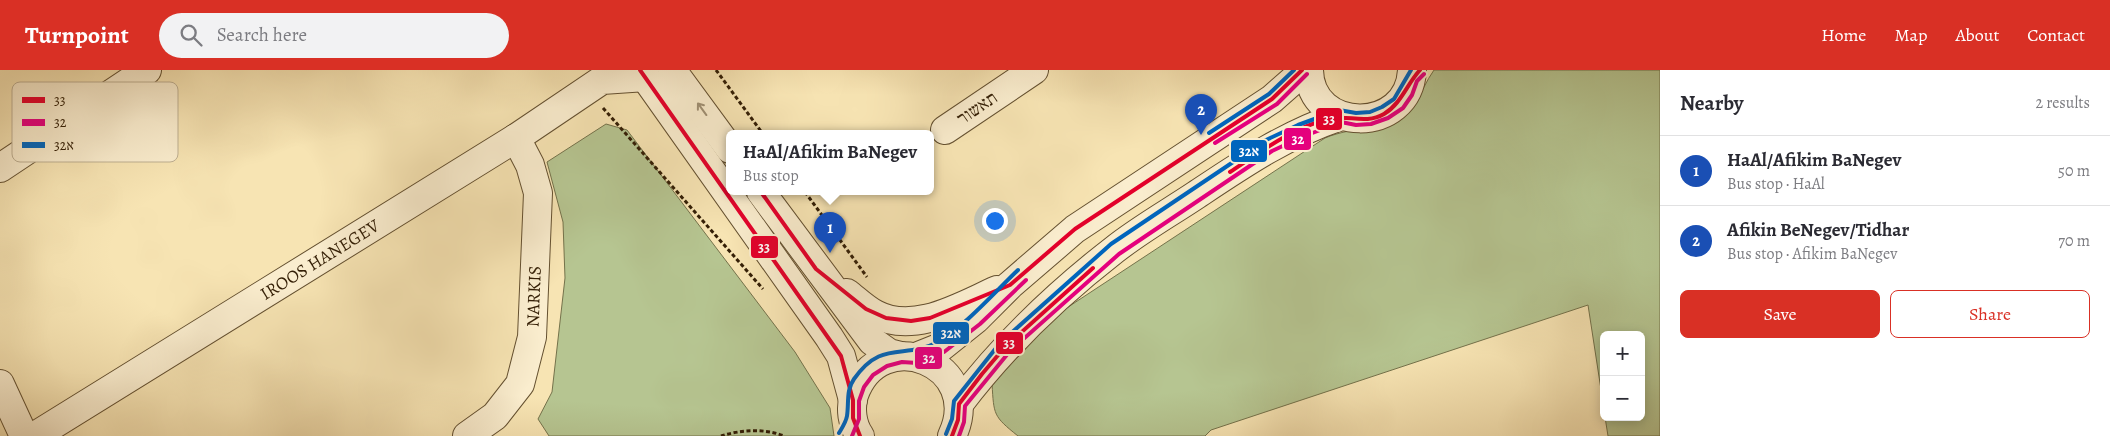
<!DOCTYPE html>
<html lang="en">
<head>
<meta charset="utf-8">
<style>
  body { margin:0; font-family:Alegreya,"Frank Ruhl Libre",serif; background:#f2f2f3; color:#2b2b33 }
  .controls { position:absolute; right:15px; bottom:15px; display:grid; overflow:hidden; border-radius:8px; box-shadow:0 2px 12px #0003 }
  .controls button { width:45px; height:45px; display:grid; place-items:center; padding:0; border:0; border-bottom:1px solid #e1e1e2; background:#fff; color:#2b2b33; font:25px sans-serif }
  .you { position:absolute; left:994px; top:150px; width:18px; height:18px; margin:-12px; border:4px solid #fff; border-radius:50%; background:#1a73e8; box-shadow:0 0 0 8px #1a73e833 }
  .badge { display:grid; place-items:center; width:32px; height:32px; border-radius:50%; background:#d93025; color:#fff; font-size:16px; font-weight:700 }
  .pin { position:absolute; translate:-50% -41px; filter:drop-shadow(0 1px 2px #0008) }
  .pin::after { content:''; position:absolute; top:26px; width:18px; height:15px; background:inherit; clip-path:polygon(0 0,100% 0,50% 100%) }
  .popup { position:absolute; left:726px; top:60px; width:208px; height:65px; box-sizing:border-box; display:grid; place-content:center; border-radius:8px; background:#fff; filter:drop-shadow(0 1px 4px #0005); font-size:16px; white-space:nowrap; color:#7c7c81 }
  .popup b { font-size:19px; color:#2b2b33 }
  .popup::after { content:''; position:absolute; left:50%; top:100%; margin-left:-10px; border:10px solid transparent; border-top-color:#fff }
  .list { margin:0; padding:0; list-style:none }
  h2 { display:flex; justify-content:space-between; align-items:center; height:65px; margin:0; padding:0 20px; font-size:21px }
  h2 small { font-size:16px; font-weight:400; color:#7c7c81 }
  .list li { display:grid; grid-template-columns:32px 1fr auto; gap:15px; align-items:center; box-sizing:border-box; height:70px; padding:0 20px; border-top:1px solid #e1e1e2 }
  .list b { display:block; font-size:19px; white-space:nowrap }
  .list p { margin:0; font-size:16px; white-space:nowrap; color:#7c7c81 }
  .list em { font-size:16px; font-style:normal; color:#7c7c81 }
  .actions { display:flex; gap:10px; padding:15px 20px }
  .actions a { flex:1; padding:11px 0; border:1px solid #d93025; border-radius:8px; text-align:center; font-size:18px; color:#d93025 }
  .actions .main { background:#d93025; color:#fff }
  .icon { flex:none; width:28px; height:28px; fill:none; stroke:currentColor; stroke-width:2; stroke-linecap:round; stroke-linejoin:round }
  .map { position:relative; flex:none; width:1660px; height:366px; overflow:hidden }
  header { display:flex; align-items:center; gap:30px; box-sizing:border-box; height:70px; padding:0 25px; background:#d93025; color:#fff }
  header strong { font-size:24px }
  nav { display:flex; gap:28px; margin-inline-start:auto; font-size:18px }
  .search { width:350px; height:45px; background:#f2f2f3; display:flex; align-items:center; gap:12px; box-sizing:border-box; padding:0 18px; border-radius:28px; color:#7c7c81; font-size:19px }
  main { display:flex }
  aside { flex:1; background:#fff }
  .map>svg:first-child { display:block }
</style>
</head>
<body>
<header>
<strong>Turnpoint</strong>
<div class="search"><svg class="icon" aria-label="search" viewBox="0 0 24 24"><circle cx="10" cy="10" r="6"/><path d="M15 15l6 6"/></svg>Search here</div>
<nav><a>Home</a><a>Map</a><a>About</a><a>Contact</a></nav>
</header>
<main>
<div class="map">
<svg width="1660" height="366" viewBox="0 0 1660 366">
  <rect width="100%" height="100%" fill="#f7e4b3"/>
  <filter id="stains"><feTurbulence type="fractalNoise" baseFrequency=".004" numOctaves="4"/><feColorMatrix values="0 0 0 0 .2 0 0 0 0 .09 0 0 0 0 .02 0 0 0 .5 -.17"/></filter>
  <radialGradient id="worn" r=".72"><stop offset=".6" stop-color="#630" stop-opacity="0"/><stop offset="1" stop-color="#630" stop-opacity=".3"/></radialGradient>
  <g fill="#b6c591" stroke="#74724b">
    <path d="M 1434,0 L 1660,0 L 1660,366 L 1608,366 L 1605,347 L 1641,347 L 1641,265 L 1604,265 L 1604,339 L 1588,235 L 1211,360 L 1205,366 L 1018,366 C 993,346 994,345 992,314 L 1059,243 L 1325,68 C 1353,56 1395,59 1414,34 C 1422,23 1426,11 1434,0 Z"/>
    <path d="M 606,54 L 627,60 L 795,282 L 830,338 L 834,366 L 549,366 L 538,349 L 552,322 L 565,208 L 563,152 L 547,92 Z"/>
  </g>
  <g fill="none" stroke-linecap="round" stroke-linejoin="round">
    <g stroke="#645030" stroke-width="30">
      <g id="minor">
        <path d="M 640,0 L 829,267 L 841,286 L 853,330"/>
        <path d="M 672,0 L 730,79"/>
        <path d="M 1309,0 C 1310,64 1409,65 1412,0"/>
        <path d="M 945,60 L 1034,0"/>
        <path d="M 0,98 L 147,0"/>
        <path d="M 761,122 L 872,271 L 889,283 L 901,286"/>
        <path d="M 847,223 C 856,230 865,239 875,244 C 914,265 961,236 997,220"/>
        <path d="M 916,287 L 941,277 L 976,249 L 1010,215 L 1075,159 L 1272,29 L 1297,7 L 1302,0"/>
        <path d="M 0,314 L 24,366"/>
        <path d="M 959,334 C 1003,276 1056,225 1114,180 C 1139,160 1169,143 1196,125 C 1244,93 1285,65 1341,46"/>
        <path id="s1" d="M 35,366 L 516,68 L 602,10 L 646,7"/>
        <path id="s2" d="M 467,366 L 495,346 L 520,314 L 532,267 L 538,123 L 530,95 L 516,68"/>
        <path d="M 860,366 C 852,355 850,338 854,325 C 880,251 986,294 952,366"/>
      </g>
    </g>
    <g stroke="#331e05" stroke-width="3" stroke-dasharray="4 2.5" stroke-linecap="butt">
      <path d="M 716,0 L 763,64"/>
      <path d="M 603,38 L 763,219"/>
      <path d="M 805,122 L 867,207"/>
      <path d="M 721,366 C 740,360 765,358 784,366"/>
    </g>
    <use href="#minor" stroke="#faedce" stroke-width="28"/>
    <g stroke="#faedce" stroke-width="8">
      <g id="bus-1">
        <path d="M 640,0 L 841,286 L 853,330 L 853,348 L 860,366"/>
        <path d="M 1230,102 C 1260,82 1292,58 1328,49 C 1347,44 1365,55 1384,44 C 1401,34 1407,14 1420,0"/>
        <path d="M 761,122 L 816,199 L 866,239 L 886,248 L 911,251 L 930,248 L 1010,215 L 1075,159 L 1272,29 L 1302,0"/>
        <path d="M 952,366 L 958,350 L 959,334 L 982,304 L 1005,277 L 1093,198"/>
      </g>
    </g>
    <g stroke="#faedce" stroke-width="8">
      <g id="bus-2">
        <path d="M 1215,73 L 1277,34 L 1307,4"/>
        <path d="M 852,366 L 859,349 L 859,331 L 864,317 L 873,305 L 887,296 L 902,292 L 917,293 L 944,282 L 980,254 L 1026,210"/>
        <path d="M 959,366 L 964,352 L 965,336 L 1010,281 L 1119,184 L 1272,81 L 1302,67 L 1341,52 L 1356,55 L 1371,54 L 1388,48 L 1403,38 L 1412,25 L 1417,11 L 1424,4"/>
      </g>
    </g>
    <g stroke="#faedce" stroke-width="8">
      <g id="bus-3">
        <path d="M 1209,63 L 1269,24 L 1294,0"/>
        <path d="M 839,363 C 842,358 846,352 847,346 C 849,333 846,320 854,309 C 882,269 904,290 938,272 C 966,255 994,223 1018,200"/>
        <path d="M 946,364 L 952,349 L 954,331 L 1000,273 L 1111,174 L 1266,70 L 1298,55 L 1339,40 L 1356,43 L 1370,42 L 1382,37 L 1394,29 L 1411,0"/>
      </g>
    </g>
    <use href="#bus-1" stroke="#e4002b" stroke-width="4"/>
    <use href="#bus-2" stroke="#e5007d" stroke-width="4"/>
    <use href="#bus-3" stroke="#0065bd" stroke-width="4"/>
  </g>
  <defs><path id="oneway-shaft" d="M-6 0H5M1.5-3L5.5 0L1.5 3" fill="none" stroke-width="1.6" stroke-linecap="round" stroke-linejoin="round" transform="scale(1.25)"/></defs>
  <use stroke="#a09074" href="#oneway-shaft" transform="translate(702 39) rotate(-126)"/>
  <g text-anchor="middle" stroke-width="5" stroke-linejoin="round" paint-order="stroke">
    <g font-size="18" fill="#331e05" stroke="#faedce">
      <text transform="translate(977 38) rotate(-34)" y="6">תאשור</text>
      <text dy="6" stroke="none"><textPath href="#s1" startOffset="335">IROOS HANEGEV</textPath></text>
      <text dy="6" stroke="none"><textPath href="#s2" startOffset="164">NARKIS</textPath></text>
    </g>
  </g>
  <rect x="12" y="12" width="166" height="80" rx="8" fill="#faedce" stroke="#beaf92" stroke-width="1"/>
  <rect x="22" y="27" width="23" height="6" fill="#e4002b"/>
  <rect x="22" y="49" width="23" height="7" fill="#e5007d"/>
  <rect x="22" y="72" width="23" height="6" fill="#0065bd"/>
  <g font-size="14" fill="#331e05">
    <text x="54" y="35">33</text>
    <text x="54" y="57">32</text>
    <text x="54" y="80">32א</text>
  </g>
  <g stroke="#faedce" stroke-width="2">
    <rect x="1315" y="37" width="28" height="24" rx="5" fill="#e4002b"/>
    <rect x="1283" y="57" width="29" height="24" rx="5" fill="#e5007d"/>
    <rect x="1230" y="69" width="38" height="24" rx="5" fill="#0065bd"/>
    <rect x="750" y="165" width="29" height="24" rx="5" fill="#e4002b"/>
    <rect x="932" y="251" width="38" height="24" rx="5" fill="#0065bd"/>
    <rect x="995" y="261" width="29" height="24" rx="5" fill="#e4002b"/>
    <rect x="914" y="276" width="29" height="24" rx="5" fill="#e5007d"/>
  </g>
  <g font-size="14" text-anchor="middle" font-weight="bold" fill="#fff">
    <text x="1329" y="54">33</text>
    <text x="1298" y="74">32</text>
    <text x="1249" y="86">32א</text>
    <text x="764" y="182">33</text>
    <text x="951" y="268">32א</text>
    <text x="1009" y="278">33</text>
    <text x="929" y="293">32</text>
  </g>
  <rect width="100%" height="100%" filter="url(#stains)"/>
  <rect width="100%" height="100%" fill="url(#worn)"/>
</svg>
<div class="controls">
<button>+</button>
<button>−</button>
</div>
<div class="you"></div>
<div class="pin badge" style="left:830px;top:183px;background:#1a4fb4">1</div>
<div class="popup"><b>HaAl/Afikim BaNegev</b>Bus stop</div>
<div class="pin badge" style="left:1201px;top:65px;background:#1a4fb4">2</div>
</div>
<aside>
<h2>Nearby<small>2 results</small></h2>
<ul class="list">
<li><span class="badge" style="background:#1a4fb4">1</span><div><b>HaAl/Afikim BaNegev</b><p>Bus stop · HaAl</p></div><em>50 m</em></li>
<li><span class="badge" style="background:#1a4fb4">2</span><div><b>Afikin BeNegev/Tidhar</b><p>Bus stop · Afikim BaNegev</p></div><em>70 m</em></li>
</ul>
<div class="actions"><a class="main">Save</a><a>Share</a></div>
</aside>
</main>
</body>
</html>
